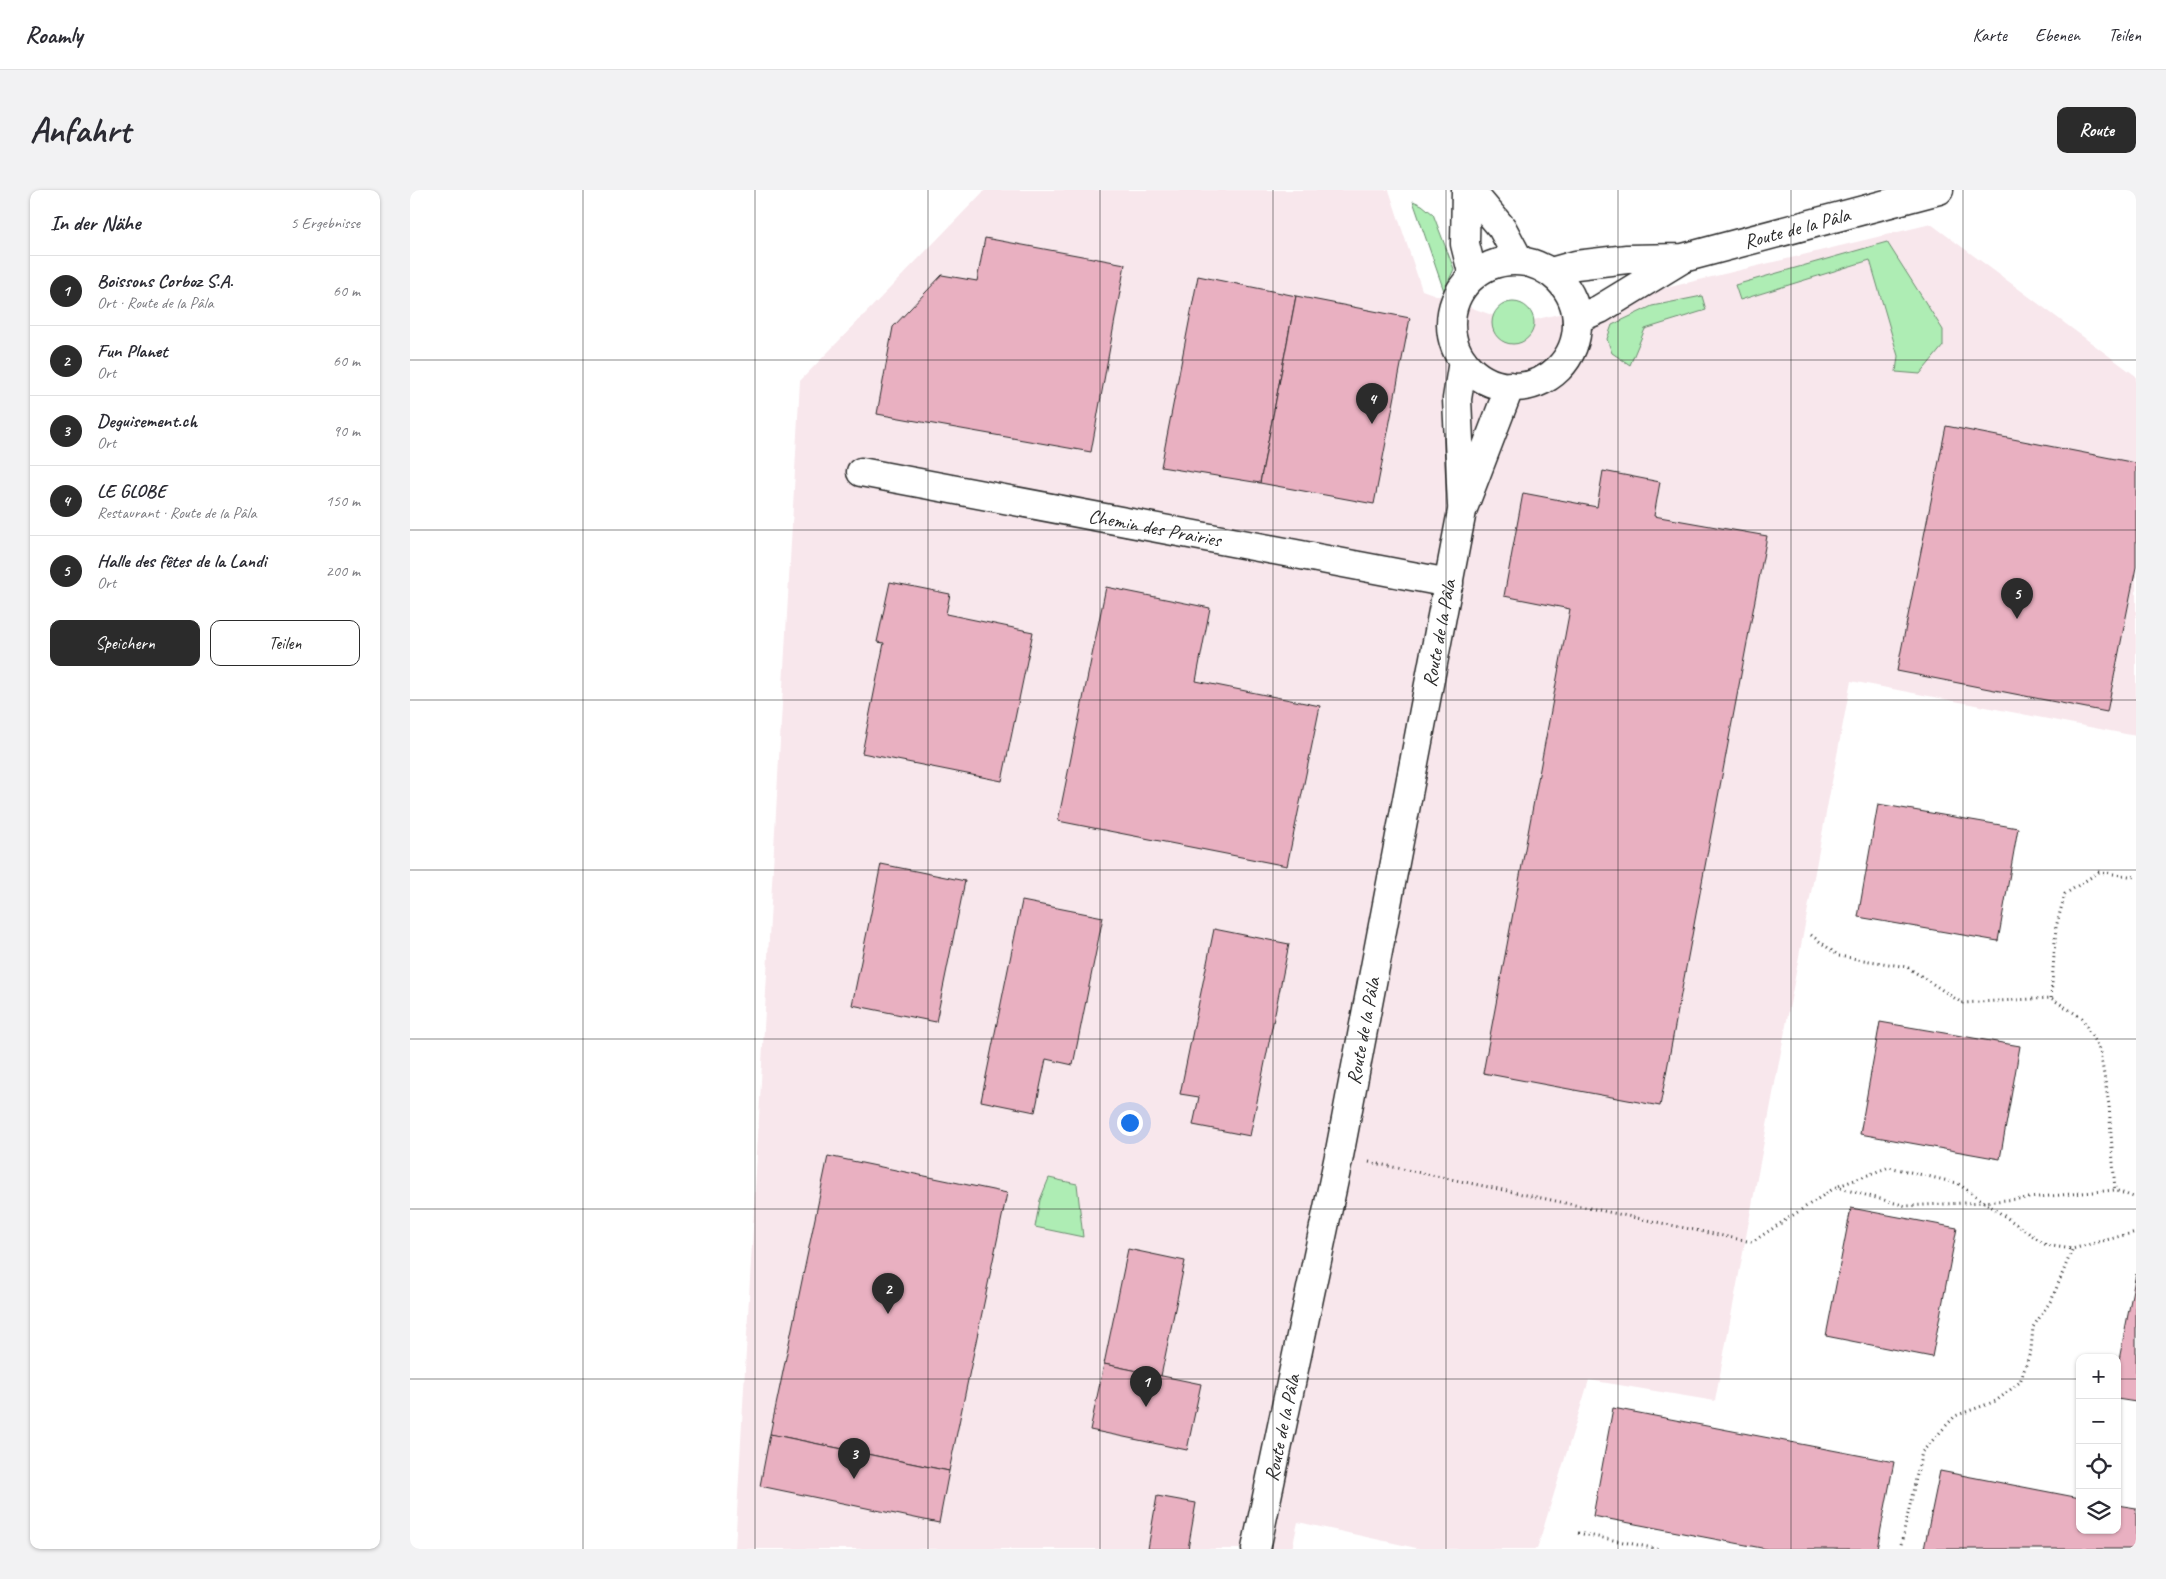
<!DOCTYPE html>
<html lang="de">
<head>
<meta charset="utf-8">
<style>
  body { margin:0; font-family:Caveat,sans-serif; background:#f2f2f3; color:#2b2b33 }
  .controls { position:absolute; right:15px; bottom:15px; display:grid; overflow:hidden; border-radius:10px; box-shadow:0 1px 4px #0004 }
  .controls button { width:45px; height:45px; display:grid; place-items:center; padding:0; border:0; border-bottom:1px solid #e1e1e2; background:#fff; color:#2b2b33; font:25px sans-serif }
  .you { position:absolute; left:719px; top:932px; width:18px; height:18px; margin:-12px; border:4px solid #fff; border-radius:50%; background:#1a73e8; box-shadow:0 0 0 8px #1a73e833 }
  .badge { display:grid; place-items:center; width:32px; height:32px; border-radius:50%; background:#2b2b2b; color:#fff; font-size:16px; font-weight:700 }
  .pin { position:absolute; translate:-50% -41px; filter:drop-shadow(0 1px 2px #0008) }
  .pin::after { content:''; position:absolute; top:26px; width:18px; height:15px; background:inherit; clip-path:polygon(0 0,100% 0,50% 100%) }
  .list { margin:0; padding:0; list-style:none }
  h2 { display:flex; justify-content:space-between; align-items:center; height:65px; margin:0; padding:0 20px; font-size:21px }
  h2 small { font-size:16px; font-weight:400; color:#7c7c81 }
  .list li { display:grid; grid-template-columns:32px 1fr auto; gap:15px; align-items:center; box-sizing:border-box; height:70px; padding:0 20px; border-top:1px solid #e1e1e2 }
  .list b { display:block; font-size:19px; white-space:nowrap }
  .list p { margin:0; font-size:16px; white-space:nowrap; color:#7c7c81 }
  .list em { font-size:16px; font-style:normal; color:#7c7c81 }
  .actions { display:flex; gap:10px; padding:15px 20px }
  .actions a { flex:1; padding:11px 0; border:1px solid #2b2b2b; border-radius:10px; text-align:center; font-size:18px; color:#2b2b2b }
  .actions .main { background:#2b2b2b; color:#fff }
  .icon { flex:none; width:28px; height:28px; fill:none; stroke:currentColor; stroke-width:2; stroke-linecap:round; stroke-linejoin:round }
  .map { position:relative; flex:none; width:1726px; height:1359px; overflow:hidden; border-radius:10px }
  header { display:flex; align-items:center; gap:30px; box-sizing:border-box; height:70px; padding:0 25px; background:#fff; border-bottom:1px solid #e1e1e2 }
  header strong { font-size:24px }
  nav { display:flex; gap:28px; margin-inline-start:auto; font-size:18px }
  .intro { display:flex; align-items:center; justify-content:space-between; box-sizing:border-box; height:120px; padding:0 30px }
  h1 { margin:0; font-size:35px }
  .button { padding:12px 22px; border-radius:10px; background:#2b2b2b; color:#fff; font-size:18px; font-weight:700 }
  main { display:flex; gap:30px; padding:0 30px }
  aside { flex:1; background:#fff; border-radius:10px; box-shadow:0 1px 4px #0004 }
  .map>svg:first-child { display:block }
</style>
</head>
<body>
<header>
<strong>Roamly</strong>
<nav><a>Karte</a><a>Ebenen</a><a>Teilen</a></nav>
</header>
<div class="intro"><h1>Anfahrt</h1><a class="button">Route</a></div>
<main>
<aside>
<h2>In der Nähe<small>5 Ergebnisse</small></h2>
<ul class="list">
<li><span class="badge">1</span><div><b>Boissons Corboz S.A.</b><p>Ort · Route de la Pâla</p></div><em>60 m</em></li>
<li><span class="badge">2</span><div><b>Fun Planet</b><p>Ort</p></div><em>60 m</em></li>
<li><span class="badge">3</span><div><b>Deguisement.ch</b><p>Ort</p></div><em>90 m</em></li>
<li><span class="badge">4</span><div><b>LE GLOBE</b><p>Restaurant · Route de la Pâla</p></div><em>150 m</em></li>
<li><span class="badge">5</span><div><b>Halle des fêtes de la Landi</b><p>Ort</p></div><em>200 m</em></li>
</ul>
<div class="actions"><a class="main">Speichern</a><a>Teilen</a></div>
</aside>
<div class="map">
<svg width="1726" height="1359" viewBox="0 0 1726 1359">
  <rect width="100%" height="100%" fill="#fff"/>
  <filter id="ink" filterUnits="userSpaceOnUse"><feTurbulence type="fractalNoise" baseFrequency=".02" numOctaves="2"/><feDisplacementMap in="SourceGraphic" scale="10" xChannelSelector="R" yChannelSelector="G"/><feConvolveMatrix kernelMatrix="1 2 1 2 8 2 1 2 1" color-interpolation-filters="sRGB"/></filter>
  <g filter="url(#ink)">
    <path fill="#f8e7ec" d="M 575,0 L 979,0 L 1012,100 L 1107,134 L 1521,34 L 1726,186 L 1726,546 L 1441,491 L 1305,1211 L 1179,1190 L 1127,1359 L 1011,1359 L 888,1332 L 882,1359 L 325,1359 L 390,191 Z"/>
    <g fill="#aeedb4" stroke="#6c8c70">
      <path d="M 1003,11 L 1012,15 L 1023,24 L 1044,79 L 1034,101 Z"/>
      <path d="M 1477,52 L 1533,140 L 1533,156 L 1510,184 L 1486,182 L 1488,166 L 1460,70 L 1330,110 L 1325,95 Z"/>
      <path d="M 1292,106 L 1296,120 L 1235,139 L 1220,175 L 1202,163 L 1197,149 L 1202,135 L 1242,116 Z"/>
      <circle cx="1103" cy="133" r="21"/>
      <path d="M 639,988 L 667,994 L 673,1047 L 625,1037 L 630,1010 Z"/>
    </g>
    <g fill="#e9b0c1" stroke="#2b2b2b">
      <path d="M 575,48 L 715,74 L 681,262 L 467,224 L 483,137 L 532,85 L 567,91 Z"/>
      <path d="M 788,86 L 886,106 L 850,293 L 751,277 Z"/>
      <path d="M 886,106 L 1000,128 L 964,314 L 850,293 Z"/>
      <path d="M 1536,236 L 1726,273 L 1726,377 L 1697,522 L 1487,481 Z"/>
      <path d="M 1193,281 L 1250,292 L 1244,326 L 1357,346 L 1250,916 L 1073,883 L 1160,419 L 1094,406 L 1113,303 L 1187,317 Z"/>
      <path d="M 480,392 L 540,404 L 536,424 L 623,442 L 592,591 L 452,563 L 474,453 L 467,452 Z"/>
      <path d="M 696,397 L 800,418 L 786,491 L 910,516 L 877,676 L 648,631 Z"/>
      <path d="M 1468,614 L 1608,638 L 1588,751 L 1448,727 Z"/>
      <path d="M 471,674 L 555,691 L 526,832 L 442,815 Z"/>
      <path d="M 612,711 L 693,727 L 663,875 L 636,869 L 625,922 L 571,911 Z"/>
      <path d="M 804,739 L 879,754 L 840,946 L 783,935 L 789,907 L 770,904 Z"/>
      <path d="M 1470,832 L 1610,856 L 1590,969 L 1450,944 Z"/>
      <path d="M 418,966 L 597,1003 L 539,1281 L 360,1244 Z"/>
      <path d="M 1441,1018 L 1547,1038 L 1522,1167 L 1416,1146 Z"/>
      <path d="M 718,1059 L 775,1071 L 751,1186 L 694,1174 Z"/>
      <path d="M 1726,1084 L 1726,1212 L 1707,1209 L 1707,1180 Z"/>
      <path d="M 694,1174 L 791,1194 L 777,1260 L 680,1240 Z"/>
      <path d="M 1203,1218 L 1484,1272 L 1467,1359 L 1357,1359 L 1183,1326 Z"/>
      <path d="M 360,1244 L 539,1281 L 529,1333 L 350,1296 Z"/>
      <path d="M 1530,1281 L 1670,1308 L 1670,1340 L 1707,1340 L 1707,1315 L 1726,1318 L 1726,1359 L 1514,1359 Z"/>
      <path d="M 747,1306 L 786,1313 L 778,1359 L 738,1359 Z"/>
    </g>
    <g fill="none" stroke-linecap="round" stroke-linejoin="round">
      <g stroke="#2b2b2b" stroke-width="31">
        <g id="minor">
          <path d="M 1056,0 L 1055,54 L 1063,86"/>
          <path d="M 1060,0 L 1092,38 L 1109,70"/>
          <path id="s1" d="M 451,282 L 1039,393"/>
        </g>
      </g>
      <g stroke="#2b2b2b" stroke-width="31">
        <g id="primary">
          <circle cx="1104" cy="134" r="63"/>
          <path id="s2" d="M 1141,82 L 1166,75 L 1217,69 L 1273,68 L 1529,0"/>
          <path d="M 1167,129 L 1190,119 L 1272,69"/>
          <path d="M 1052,315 L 1047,209 L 1053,171"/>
          <path id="s3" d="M 846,1359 L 929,966 L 1052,321 L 1100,196"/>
        </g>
      </g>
      <g stroke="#2b2b2b" stroke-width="3" stroke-dasharray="1 4" stroke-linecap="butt">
        <path d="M 1401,745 L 1429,766 L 1497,777 L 1552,813 L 1641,808 L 1672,828 L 1690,861 L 1699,915 L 1705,1000"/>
        <path d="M 1641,808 L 1646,737 L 1655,704 L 1689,682 L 1726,687"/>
        <path d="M 959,972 L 1342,1052 L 1426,997 L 1479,977 L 1547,993 L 1636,1055 L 1662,1059 L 1726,1042"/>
        <path d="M 1426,997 L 1496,1016 L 1575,1012 L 1705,1000 L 1726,1008"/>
        <path d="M 1168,1343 L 1248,1359"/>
        <path d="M 1490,1359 L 1512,1262 L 1545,1226 L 1586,1211 L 1610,1192 L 1621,1160 L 1623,1137 L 1642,1109 L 1662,1060"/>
      </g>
      <use href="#minor" stroke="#fff" stroke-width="28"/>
      <use href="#primary" stroke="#fff" stroke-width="28"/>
    </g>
  </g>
  <path fill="none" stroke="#2b2b2b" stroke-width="1" stroke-opacity="0.55" d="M 173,0 L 173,1359M 345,0 L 345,1359M 518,0 L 518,1359M 690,0 L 690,1359M 863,0 L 863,1359M 1036,0 L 1036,1359M 1208,0 L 1208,1359M 1381,0 L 1381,1359M 1553,0 L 1553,1359M 0,170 L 1726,170M 0,340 L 1726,340M 0,510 L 1726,510M 0,680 L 1726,680M 0,849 L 1726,849M 0,1019 L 1726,1019M 0,1189 L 1670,1189M 1707,1189 L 1726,1189"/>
  <g text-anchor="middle" stroke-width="4" stroke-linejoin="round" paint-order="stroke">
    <g font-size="20" fill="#2b2b2b" stroke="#fff">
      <text dy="7" stroke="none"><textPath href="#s2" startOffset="251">Route de la Pâla</textPath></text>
      <text dy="7" stroke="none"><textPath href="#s1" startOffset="299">Chemin des Prairies</textPath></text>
      <text dy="7" stroke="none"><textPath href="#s3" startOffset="934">Route de la Pâla</textPath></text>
      <text dy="7" stroke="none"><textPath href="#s3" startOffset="529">Route de la Pâla</textPath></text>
      <text dy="7" stroke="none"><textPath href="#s3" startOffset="124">Route de la Pâla</textPath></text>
    </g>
  </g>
</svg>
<div class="controls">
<button>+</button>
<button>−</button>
<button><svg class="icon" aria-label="locate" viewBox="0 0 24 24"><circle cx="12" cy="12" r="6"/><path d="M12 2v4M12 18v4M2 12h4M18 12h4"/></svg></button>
<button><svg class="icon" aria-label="layers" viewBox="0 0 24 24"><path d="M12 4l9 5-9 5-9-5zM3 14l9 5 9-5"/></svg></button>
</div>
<div class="you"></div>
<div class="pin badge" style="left:736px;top:1217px">1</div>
<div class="pin badge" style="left:478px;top:1124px">2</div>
<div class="pin badge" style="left:444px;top:1289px">3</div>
<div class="pin badge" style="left:962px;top:234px">4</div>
<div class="pin badge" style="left:1607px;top:429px">5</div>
</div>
</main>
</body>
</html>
